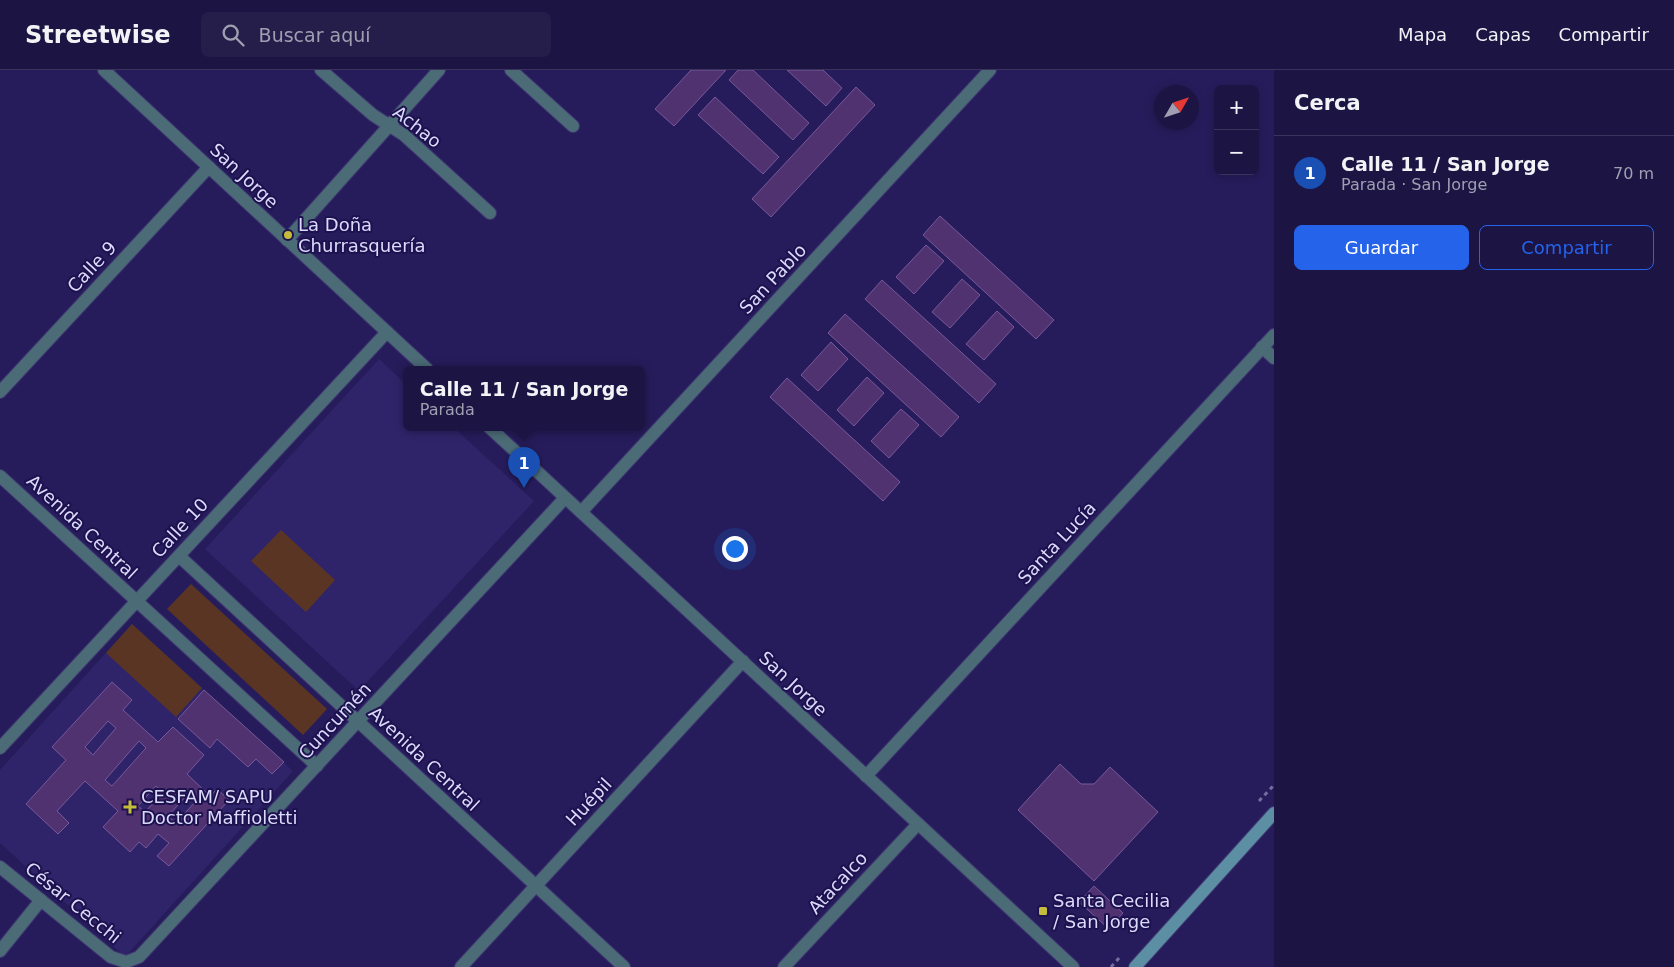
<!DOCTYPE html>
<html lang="es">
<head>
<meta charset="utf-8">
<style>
  body { margin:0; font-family:"DejaVu Sans",sans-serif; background:#251e4b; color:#f1f3f6 }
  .controls { position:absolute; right:15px; top:15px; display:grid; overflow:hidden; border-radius:8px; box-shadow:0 2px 8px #0003 }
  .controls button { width:45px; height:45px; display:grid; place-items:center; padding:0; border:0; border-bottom:1px solid #3a345d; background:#1c1544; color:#f1f3f6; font:25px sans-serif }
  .compass { position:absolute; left:1154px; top:15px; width:45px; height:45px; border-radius:50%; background:#1c1544; box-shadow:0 2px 8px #0003; rotate:51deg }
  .you { position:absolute; left:734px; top:478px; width:18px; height:18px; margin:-12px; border:4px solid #fff; border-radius:50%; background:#1a73e8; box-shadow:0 0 0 8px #1a73e833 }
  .badge { display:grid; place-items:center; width:32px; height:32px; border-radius:50%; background:#2563eb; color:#fff; font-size:16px; font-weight:700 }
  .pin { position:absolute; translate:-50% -41px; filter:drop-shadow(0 1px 2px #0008) }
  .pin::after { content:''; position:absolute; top:26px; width:18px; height:15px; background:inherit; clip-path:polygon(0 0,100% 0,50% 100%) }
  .popup { position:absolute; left:403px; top:296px; width:242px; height:65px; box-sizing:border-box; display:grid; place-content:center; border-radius:8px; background:#1c1544; filter:drop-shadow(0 1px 4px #0005); font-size:16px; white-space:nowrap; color:#a09fb2 }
  .popup b { font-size:19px; color:#f1f3f6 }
  .popup::after { content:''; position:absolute; left:50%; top:100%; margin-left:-10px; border:10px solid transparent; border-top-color:#1c1544 }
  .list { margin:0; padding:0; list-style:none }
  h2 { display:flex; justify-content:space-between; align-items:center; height:65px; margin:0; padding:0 20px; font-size:21px }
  h2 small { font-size:16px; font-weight:400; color:#a09fb2 }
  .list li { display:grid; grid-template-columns:32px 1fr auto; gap:15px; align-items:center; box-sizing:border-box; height:75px; padding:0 20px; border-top:1px solid #3a345d }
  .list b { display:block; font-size:19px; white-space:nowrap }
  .list p { margin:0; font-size:16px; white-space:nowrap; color:#a09fb2 }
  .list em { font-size:16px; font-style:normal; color:#a09fb2 }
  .actions { display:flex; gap:10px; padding:15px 20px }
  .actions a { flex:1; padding:11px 0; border:1px solid #2563eb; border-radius:8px; text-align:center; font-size:18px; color:#2563eb }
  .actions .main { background:#2563eb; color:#fff }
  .icon { flex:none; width:28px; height:28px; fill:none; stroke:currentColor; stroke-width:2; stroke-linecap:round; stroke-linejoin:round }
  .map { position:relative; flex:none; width:1274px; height:897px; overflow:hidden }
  header { display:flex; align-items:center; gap:30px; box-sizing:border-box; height:70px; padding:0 25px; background:#1c1544; border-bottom:1px solid #3a345d }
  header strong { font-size:24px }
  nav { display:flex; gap:28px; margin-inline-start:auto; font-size:18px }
  .search { width:350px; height:45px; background:#251e4b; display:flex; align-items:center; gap:12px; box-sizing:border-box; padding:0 18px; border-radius:8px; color:#a09fb2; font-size:19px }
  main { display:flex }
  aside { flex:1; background:#1c1544 }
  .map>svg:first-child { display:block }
</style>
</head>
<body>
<header>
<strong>Streetwise</strong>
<div class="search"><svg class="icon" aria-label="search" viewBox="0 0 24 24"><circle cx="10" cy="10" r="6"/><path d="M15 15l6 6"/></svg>Buscar aquí</div>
<nav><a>Mapa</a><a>Capas</a><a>Compartir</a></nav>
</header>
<main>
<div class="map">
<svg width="1274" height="897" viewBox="0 0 1274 897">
  <rect width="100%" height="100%" fill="#261c5b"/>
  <g fill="#2f2469">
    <path d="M 379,289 L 406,314 L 406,357 L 453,357 L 534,431 L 359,621 L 205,479 Z"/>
    <path d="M 132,554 L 293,701 L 125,887 L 0,773 L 0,700 Z"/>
  </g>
  <g fill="#5b3524">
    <path d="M 281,460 L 335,510 L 306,542 L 251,491 Z"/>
    <path d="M 191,514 L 327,639 L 303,665 L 167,539 Z"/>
    <path d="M 132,554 L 202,618 L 176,647 L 106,583 Z"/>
  </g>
  <g fill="#513271" stroke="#78589a" fill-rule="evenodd">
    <path d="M 691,0 L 726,0 L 674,56 L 655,39 Z"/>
    <path d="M 738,0 L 753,0 L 809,53 L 793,70 L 729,10 Z"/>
    <path d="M 787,0 L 823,0 L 842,18 L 826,36 Z"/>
    <path d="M 856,17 L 875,35 L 771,147 L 752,129 Z"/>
    <path d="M 715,27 L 779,87 L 763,104 L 698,45 Z"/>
    <path d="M 940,146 L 1054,250 L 1036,269 L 923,165 Z"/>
    <path d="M 926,175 L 944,191 L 914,224 L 896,207 Z"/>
    <path d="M 962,209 L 980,225 L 950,258 L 932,242 Z"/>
    <path d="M 882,210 L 996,314 L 979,333 L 865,229 Z"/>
    <path d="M 997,241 L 1014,257 L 984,290 L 966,274 Z"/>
    <path d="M 845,244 L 959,347 L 941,367 L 828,263 Z"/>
    <path d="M 831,272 L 848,289 L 818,321 L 801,305 Z"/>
    <path d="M 867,307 L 884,323 L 854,356 L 837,340 Z"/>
    <path d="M 787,308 L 900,412 L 883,431 L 770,327 Z"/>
    <path d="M 901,339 L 919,355 L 889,388 L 871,371 Z"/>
    <path d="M 112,612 L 132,630 L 123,640 L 158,672 L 173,657 L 204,685 L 187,704 L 210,726 L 217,719 L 229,730 L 169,796 L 157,786 L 169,773 L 158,764 L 146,778 L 139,772 L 130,782 L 103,757 L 118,741 L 85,711 L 57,741 L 69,753 L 58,764 L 26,734 L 66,690 L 52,677 ZM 108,651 L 116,658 L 93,685 L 85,677 ZM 139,671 L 146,678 L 112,716 L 105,710 ZM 156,716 L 163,722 L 145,742 L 138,736 ZM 187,725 L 195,732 L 176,753 L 168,746 Z"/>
    <path d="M 204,620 L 284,692 L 272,704 L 256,689 L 248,697 L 217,669 L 210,678 L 178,649 Z"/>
    <path d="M 1060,694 L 1081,714 L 1094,714 L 1110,697 L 1158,742 L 1094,811 L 1018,740 Z"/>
    <path d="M 1094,816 L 1123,843 L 1109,859 L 1079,832 Z"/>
  </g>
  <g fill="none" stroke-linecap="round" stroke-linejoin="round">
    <g stroke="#3f3771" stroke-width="14">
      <g id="minor">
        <path d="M 321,0 L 373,45 L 404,65 L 490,143"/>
        <path d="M 511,0 L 573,56"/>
        <path d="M 287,170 L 439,0"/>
        <path d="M 1262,277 L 1274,288"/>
        <path d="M 0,322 L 209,97"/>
        <path d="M 0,406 L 317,696"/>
        <path d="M 581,442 L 990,0"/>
        <path d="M 179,486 L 624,897"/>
        <path d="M 0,678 L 387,262"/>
        <path d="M 866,706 L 1274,265"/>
        <path d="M 0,797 L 111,887 L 126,892 L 139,887 L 565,428"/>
        <path d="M 0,881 L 41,830"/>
        <path d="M 461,897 L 743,591"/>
        <path d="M 784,897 L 918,754"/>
      </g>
    </g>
    <g stroke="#3f3771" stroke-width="14">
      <g id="tertiary">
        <path d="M 104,0 L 427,299"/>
        <path d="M 489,357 L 1073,897"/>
      </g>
    </g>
    <g stroke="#3f3771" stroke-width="14">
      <path id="secondary" d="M 1135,897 L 1274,743"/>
    </g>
    <g stroke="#736e9f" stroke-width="3" stroke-dasharray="4 4" stroke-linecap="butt">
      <path d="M 1259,731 L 1274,715"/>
      <path d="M 1111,897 L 1120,887"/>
    </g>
    <use href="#minor" stroke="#4b6b77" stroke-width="12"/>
    <use href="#tertiary" stroke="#4b6b77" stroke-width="12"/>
    <use href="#secondary" stroke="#5c8fa3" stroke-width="12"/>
  </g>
  <g fill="#c6bc3c" stroke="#1e114f" stroke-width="2">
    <circle cx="288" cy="165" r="5"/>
    <path d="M127.5 729.5h5v5h5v5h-5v5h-5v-5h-5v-5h5z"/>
    <rect x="1038" y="836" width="10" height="10" rx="2.5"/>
  </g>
  <g text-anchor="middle" stroke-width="4" stroke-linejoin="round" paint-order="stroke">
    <g font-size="18" fill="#dadbfa" stroke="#1e114f">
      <text transform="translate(417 57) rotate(38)" y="6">Achao</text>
      <text transform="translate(244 106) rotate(43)" y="6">San Jorge</text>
      <text transform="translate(92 197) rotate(-47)" y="6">Calle 9</text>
      <text transform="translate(773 209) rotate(-47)" y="6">San Pablo</text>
      <text transform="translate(82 457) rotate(43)" y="6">Avenida Central</text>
      <text transform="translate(180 458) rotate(-47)" y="6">Calle 10</text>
      <text transform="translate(1057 473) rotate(-47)" y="6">Santa Lucía</text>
      <text transform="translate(793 614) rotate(43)" y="6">San Jorge</text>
      <text transform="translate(335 651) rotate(-47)" y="6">Cuncumén</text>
      <text transform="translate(424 689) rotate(43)" y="6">Avenida Central</text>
      <text transform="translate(589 732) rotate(-47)" y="6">Huépil</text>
      <text transform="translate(838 813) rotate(-47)" y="6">Atacalco</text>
      <text transform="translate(73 833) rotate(39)" y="6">César Cecchi</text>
    </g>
    <g font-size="18" fill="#dadbfa" stroke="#1e114f" text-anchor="start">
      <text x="298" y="161">La Doña<tspan x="298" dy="21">Churrasquería</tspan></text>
      <text x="141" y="733">CESFAM/ SAPU<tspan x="141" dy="21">Doctor Maffioletti</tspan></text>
      <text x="1053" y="837">Santa Cecilia<tspan x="1053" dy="21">/ San Jorge</tspan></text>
    </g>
  </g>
</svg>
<div class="controls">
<button>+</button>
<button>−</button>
</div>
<svg class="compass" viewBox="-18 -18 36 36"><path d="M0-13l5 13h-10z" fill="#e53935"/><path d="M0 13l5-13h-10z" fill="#a09fb2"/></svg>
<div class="you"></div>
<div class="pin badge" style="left:524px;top:418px;background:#1a4fb4">1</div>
<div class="popup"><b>Calle 11 / San Jorge</b>Parada</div>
</div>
<aside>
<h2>Cerca<small></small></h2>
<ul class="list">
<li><span class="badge" style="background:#1a4fb4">1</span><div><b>Calle 11 / San Jorge</b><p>Parada · San Jorge</p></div><em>70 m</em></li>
</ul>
<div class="actions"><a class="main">Guardar</a><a>Compartir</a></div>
</aside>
</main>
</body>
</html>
